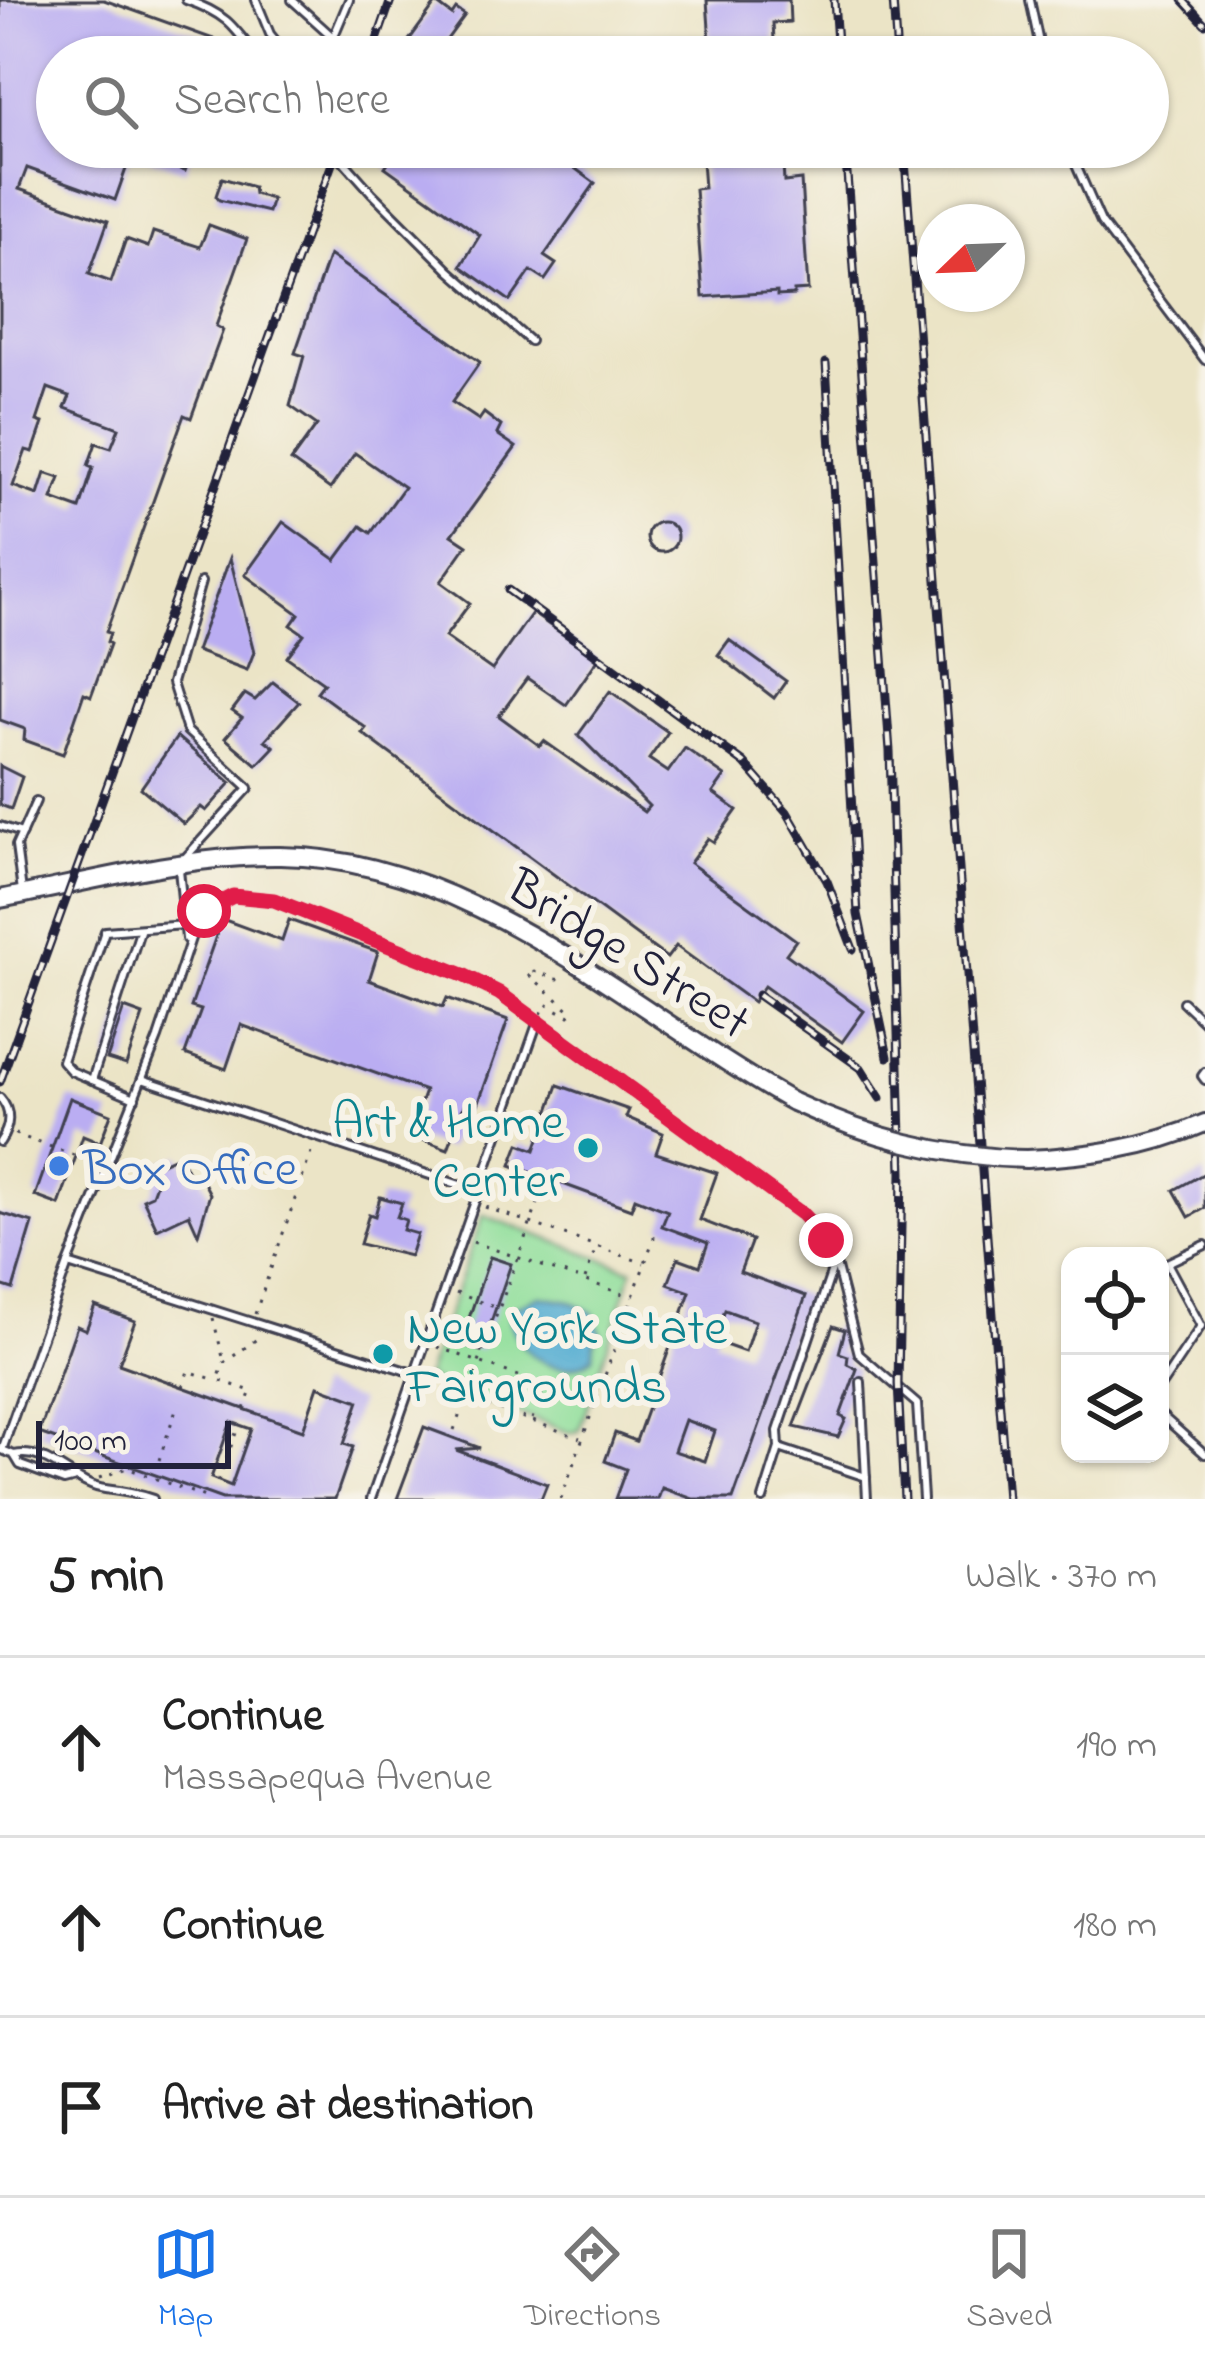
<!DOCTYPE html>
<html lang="en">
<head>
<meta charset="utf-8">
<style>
  body { margin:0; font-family:"Indie Flower",sans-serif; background:#f2f2f2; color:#222 }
  .controls { position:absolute; right:36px; bottom:36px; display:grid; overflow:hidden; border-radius:24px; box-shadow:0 3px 9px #0004 }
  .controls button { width:108px; height:108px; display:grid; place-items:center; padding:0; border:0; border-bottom:3px solid #e0e0e0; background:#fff; color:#222; font:60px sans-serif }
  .compass { position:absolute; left:917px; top:204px; width:108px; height:108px; border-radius:50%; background:#fff; box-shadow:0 3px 9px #0004; rotate:247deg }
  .scale { position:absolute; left:36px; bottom:30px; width:195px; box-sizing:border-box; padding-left:12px; border:6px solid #22223b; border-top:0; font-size:33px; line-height:42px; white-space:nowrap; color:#22223b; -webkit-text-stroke:9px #f7f3e8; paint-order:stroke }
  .stop { position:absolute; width:36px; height:36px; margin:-27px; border:9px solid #e11d48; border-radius:50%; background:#fff }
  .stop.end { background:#e11d48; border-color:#fff; box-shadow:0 3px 12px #0008 }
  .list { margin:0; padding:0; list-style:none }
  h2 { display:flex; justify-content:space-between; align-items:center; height:156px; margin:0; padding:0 48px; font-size:51px }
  h2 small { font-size:39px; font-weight:400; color:#767676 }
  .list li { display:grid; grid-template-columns:78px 1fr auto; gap:36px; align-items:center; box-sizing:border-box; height:180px; padding:0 48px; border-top:3px solid #e0e0e0 }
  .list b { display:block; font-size:45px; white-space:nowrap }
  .list p { margin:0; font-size:39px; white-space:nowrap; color:#767676 }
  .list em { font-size:39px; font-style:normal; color:#767676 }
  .icon { flex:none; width:66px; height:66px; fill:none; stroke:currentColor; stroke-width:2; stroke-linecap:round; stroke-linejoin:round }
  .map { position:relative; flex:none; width:1205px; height:1499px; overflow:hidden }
  .search { position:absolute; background:#fff; box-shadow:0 3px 9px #0004; left:36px; right:36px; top:36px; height:132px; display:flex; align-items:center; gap:30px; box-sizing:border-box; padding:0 42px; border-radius:66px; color:#767676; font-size:45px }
  .sheet { height:696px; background:#fff }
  nav { display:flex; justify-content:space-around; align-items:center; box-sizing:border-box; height:168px; border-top:3px solid #e0e0e0; background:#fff; font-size:33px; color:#767676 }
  nav a { display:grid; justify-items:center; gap:6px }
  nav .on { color:#1a73e8 }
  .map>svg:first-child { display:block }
</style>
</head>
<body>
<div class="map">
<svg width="1205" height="1499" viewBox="0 0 1205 1499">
  <rect width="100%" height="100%" fill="#f7f3e8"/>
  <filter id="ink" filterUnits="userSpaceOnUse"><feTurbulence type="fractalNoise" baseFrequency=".00833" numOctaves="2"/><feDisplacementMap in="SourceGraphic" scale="24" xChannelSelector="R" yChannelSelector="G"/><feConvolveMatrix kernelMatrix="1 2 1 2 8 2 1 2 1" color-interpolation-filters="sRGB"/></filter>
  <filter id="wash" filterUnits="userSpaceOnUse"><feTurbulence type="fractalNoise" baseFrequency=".004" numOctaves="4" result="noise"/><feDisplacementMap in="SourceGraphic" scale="48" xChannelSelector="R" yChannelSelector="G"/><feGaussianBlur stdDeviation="2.7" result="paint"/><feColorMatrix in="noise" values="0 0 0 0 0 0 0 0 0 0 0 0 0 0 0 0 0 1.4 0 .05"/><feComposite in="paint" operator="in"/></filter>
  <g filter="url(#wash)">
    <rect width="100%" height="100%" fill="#ebe4c6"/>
    <path fill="#92df9c" stroke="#5a806c" stroke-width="3" d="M 483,1215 L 633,1270 L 579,1431 L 570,1433 L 425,1378 Z"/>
    <path fill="#55add2" stroke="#3c6886" stroke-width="3" d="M 540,1296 L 570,1301 L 593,1313 L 601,1334 L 594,1340 L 593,1357 C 562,1383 515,1354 509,1318 L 514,1308 Z"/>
    <g id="blocks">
      <g fill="#baadf2" fill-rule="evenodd">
        <path d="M 0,0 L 104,0 L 230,45 L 226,57 L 57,57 L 57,147 L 194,147 L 185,171 L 132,152 L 115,200 L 27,168 L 19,189 L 108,221 L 89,274 L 111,282 L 126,239 L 148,247 L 153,232 L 200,247 L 209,225 L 247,239 L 216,326 L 223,330 L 191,418 L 184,415 L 106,632 L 110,633 L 107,642 L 110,644 L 91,696 L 84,693 L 63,754 L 24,740 L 25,729 L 0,720 ZM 48,388 L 70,396 L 65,408 L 119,428 L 111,448 L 96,443 L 88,466 L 93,468 L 80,509 L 52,499 L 60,478 L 45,473 L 38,495 L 13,486 L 26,450 L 33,452 L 43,423 L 37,421 Z"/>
        <path d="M 707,0 L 789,0 L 790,22 L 773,23 L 775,57 L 711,57 Z"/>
        <path d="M 436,3 L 452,15 L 456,9 L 465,15 L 434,57 L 427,57 L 407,43 Z"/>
        <path d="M 399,147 L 546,147 L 595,183 L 544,256 L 556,264 L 545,280 L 531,271 L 510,301 L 461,266 L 480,235 L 385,167 Z"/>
        <path d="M 701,147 L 782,147 L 784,182 L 801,180 L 808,290 L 794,291 L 794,295 L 777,296 L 777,292 L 703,297 L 695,189 L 704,188 Z"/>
        <path d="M 222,178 L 253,187 L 254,194 L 272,199 L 268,212 L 219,200 L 216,196 Z"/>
        <path d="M 329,255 L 480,362 L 452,402 L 479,420 L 484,413 L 501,426 L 497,434 L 516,447 L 452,535 L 467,545 L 441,582 L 470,603 L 445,637 L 492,670 L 532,613 L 598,659 L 566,705 L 527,678 L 499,716 L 540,746 L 544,741 L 644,812 L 649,806 L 578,735 L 610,691 L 668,732 L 649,759 L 668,772 L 685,748 L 725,776 L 713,793 L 737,810 L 714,842 L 708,838 L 690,863 L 796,940 L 786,954 L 864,1011 L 842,1042 L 764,986 L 753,1002 L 676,946 L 667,958 L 362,733 L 366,728 L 317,692 L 324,683 L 287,657 L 304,634 L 291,625 L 299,614 L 245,575 L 283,522 L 336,560 L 361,526 L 371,533 L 404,487 L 355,453 L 330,489 L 291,461 L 317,425 L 290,406 L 304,356 L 295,353 Z"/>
        <circle cx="662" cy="537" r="15"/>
        <path d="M 230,558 L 254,652 L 247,670 L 196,651 Z"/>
        <path d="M 729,640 L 786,681 L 774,698 L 718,655 Z"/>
        <path d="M 273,682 L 299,702 L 265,740 L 274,747 L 257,765 L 225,738 L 242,718 L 232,711 L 245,694 L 255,700 Z"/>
        <path d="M 177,737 L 231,783 L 206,811 L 201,807 L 184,824 L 141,788 Z"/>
        <path d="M 0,766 L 22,777 L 11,809 L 0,805 Z"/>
        <path d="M 222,919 L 282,941 L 289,920 L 378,952 L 369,980 L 443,1007 L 447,998 L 508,1020 L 476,1110 L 464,1105 L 448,1149 L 409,1135 L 425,1091 L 241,1025 L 226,1069 L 185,1054 L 201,1010 L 191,1007 Z"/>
        <path d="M 124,1008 L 143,1015 L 126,1065 L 107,1059 Z"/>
        <path d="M 558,1085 L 629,1110 L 626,1117 L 663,1133 L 656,1153 L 717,1173 L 700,1220 L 752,1240 L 740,1272 L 806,1296 L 733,1499 L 693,1499 L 662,1488 L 658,1499 L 615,1499 L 626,1469 L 605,1461 L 615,1433 L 636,1441 L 690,1292 L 668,1284 L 678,1258 L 700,1266 L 708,1243 L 662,1226 L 668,1211 L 635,1198 L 631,1209 L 511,1165 L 519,1144 L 535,1150 ZM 725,1310 L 755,1321 L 745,1352 L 714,1341 ZM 685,1420 L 715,1431 L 705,1461 L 674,1451 Z"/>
        <path d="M 70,1098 L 111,1114 L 100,1143 L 83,1136 L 59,1205 L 35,1196 Z"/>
        <path d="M 180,1155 L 192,1181 L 201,1177 L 210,1194 L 198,1234 L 189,1214 L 157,1229 L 143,1199 L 152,1195 L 159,1176 L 155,1166 Z"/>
        <path d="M 1205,1173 L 1205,1208 L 1189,1217 L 1174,1190 Z"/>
        <path d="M 380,1197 L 402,1203 L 397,1217 L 406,1220 L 403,1230 L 417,1234 L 410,1256 L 360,1244 L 369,1214 L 375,1216 Z"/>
        <path d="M 0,1213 L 33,1223 L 13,1289 L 0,1285 Z"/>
        <path d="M 490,1257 L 511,1264 L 481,1351 L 460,1344 Z"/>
        <path d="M 95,1306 L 135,1321 L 119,1364 L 244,1409 L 303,1430 L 318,1386 L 359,1401 L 344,1444 L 353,1447 L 335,1499 L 222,1499 L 39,1433 L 77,1326 L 86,1330 ZM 231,1422 L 251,1429 L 231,1486 L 211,1478 Z"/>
        <path d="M 833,1326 L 845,1330 L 839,1353 L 848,1356 L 847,1364 L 857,1369 L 840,1416 L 846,1419 L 838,1437 L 794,1427 Z"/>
        <path d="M 424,1427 L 480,1448 L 456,1450 L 547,1484 L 541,1499 L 397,1499 Z"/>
      </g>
    </g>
  </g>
  <g filter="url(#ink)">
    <use href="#blocks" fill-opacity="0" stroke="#403f50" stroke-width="3"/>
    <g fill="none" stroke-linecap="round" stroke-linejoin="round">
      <g stroke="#403f50" stroke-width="12">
        <g id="service">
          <path d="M 186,0 C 225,13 233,25 257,57"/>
          <path d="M 256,0 L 270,34 L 289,57"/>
          <path d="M 292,0 L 334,38"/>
          <path d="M 1030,0 L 1042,57"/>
          <path d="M 325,57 L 349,0"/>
          <path d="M 331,147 L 372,193 L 450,271 L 530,341"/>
          <path d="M 1068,147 L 1101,222 L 1205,360"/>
          <path d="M 0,826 L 22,833"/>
          <path d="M 185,858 L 249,788 L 187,731 L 172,683 L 201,582"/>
          <path d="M 179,869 L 186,939"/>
          <path d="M 22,891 L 16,846 L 36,801"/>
          <path d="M 1183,1002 L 1205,1023"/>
          <path d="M 1205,1072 L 1202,1076 L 1205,1080"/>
          <path d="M 142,1079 L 475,1190"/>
          <path d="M 92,1080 L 140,931"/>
          <path d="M 0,1098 C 12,1111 10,1127 0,1142"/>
          <path d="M 135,1098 L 71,1071 L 62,1061 L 105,931 L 185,925"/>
          <path d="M 68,1264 L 413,1373"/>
          <path d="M 861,1382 L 867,1499"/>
          <path d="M 1160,1387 L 1201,1326 L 1167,1263 L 1205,1245"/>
          <path d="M 1160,1414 L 1205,1454"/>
          <path d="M 779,1448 L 866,1477"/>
          <path d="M 0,1449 L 14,1455 L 20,1465 L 64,1481 L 76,1478"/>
          <path d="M 2,1450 L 68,1264 L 158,1038 L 197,920 L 204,911 L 233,896 L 274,900 L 463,975 L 499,993 L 802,1214 L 826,1240 L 835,1260 L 859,1354 L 917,1404 L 923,1499"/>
          <path d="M 14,1455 C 49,1447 73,1485 105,1489 C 122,1491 136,1493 153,1499"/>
          <path d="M 371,1499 L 538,1021"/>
          <path d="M 763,1499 L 779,1448 L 778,1431 L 834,1264"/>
        </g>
      </g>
      <g stroke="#403f50" stroke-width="22">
        <g id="secondary">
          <path d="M 0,899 C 92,881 186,855 280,856 C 472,857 633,1013 793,1102"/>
          <path d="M 1026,1159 C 1088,1156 1148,1148 1205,1123"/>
        </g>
      </g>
      <g stroke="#403f50" stroke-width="3" stroke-dasharray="3 9" stroke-linecap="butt">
        <path d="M 541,1014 L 546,1004 L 569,1016 L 572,1012 L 528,974 L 531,970 L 558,979 L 561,972"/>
        <path d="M 15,1134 L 96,1163"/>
        <path d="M 485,1207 L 644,1263"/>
        <path d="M 473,1242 L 632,1297"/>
        <path d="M 585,1279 L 596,1248"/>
        <path d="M 456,1293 L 497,1308"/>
        <path d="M 255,1314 L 313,1147"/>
        <path d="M 213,1318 L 224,1361"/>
        <path d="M 437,1347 L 592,1402"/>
        <path d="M 420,1381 L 580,1438"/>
        <path d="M 183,1387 L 188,1371 L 216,1380"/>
        <path d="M 244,1409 L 251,1391 L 218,1380 L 224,1363 L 261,1336"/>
        <path d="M 532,1419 L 545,1385"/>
        <path d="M 454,1430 L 544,1187"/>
        <path d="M 159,1460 L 178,1403"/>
        <path d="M 99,1478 L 127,1468 L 210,1499"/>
        <path d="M 218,1481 L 239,1425"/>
        <path d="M 561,1499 L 656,1232"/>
      </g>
      <use href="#service" stroke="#fff" stroke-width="6"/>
      <use href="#secondary" stroke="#fff" stroke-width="16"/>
      <g stroke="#22223b" stroke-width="9">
        <g id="rail">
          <path d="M 834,0 L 838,57"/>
          <path d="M 893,0 L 897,57"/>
          <path d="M 1183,0 L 1205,24"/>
          <path d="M 371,57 L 391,0"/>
          <path d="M 845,147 L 890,751 L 902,1173 L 898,1384 L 904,1499"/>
          <path d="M 904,147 L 1007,1499"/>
          <path d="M 826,363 L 858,914 L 888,1057"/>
          <path d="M 508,590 L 744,763 L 787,812 L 827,881 L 853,949"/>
          <path d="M 758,995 L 861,1068 L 880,1098"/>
          <path d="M 0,1082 L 338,147"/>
        </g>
      </g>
      <use href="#rail" stroke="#f7f3e8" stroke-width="4.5" stroke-dasharray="14" stroke-linecap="butt"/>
      <g stroke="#403f50" stroke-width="22" stroke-linecap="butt">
        <path id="secondary-bridge" d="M 793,1102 C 869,1137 942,1157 1026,1159"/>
      </g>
      <use href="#secondary-bridge" stroke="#fff" stroke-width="16"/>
    </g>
  </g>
  <g fill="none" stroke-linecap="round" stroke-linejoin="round" filter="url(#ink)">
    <path stroke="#e11d48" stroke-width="15" d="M 204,911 L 233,896 L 274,900 L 463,975 L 499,993 L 802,1214 L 826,1240"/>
  </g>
  <g fill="#0f9aa8" stroke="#f7f3e8" stroke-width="4.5">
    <circle cx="588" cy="1148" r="12"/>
    <circle cx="383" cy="1354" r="12"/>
  </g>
  <circle fill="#3f7fe0" stroke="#f7f3e8" stroke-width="4.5" cx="59" cy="1166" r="12"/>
  <g text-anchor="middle" stroke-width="12" stroke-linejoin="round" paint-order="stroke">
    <g font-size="51" fill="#22223b" stroke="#f7f3e8">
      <text transform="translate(630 952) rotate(32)" y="18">Bridge Street</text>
    </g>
    <g font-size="51" fill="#0d838f" stroke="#f7f3e8" text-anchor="end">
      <text x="564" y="1137">Art &amp; Home<tspan x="564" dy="59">Center</tspan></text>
      <text x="407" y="1343" text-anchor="start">New York State<tspan x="407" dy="59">Fairgrounds</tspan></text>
    </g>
    <g font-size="51" fill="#366cbe" stroke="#f7f3e8" text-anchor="start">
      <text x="83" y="1184">Box Office</text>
    </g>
  </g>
</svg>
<div class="controls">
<button><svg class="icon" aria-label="locate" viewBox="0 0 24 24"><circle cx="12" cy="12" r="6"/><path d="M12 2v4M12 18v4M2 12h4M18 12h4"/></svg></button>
<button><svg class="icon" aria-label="layers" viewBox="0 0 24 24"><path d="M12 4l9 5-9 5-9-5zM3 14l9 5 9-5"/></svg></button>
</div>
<svg class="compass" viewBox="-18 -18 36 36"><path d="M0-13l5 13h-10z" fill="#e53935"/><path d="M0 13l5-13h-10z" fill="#767676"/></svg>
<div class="scale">100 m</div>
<div class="stop" style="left:204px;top:911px"></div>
<div class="stop end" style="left:826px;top:1240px"></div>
<div class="search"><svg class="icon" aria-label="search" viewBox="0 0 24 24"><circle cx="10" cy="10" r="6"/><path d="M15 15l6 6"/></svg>Search here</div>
</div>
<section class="sheet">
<h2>5 min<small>Walk · 370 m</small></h2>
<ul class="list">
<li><svg class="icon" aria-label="ahead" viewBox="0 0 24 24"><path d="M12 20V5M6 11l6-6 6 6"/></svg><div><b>Continue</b><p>Massapequa Avenue</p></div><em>190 m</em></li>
<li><svg class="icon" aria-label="ahead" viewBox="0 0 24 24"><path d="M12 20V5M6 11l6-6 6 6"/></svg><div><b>Continue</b></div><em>180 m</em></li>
<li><svg class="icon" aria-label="arrive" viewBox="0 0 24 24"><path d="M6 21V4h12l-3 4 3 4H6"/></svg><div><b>Arrive at destination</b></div></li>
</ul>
</section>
<nav>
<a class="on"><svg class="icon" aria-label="map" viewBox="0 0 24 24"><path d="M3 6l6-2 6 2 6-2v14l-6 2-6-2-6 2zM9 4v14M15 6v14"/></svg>Map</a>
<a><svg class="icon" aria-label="directions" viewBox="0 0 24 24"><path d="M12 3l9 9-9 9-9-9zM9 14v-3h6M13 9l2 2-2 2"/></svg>Directions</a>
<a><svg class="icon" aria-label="saved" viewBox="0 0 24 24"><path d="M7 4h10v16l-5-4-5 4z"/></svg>Saved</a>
</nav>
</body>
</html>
